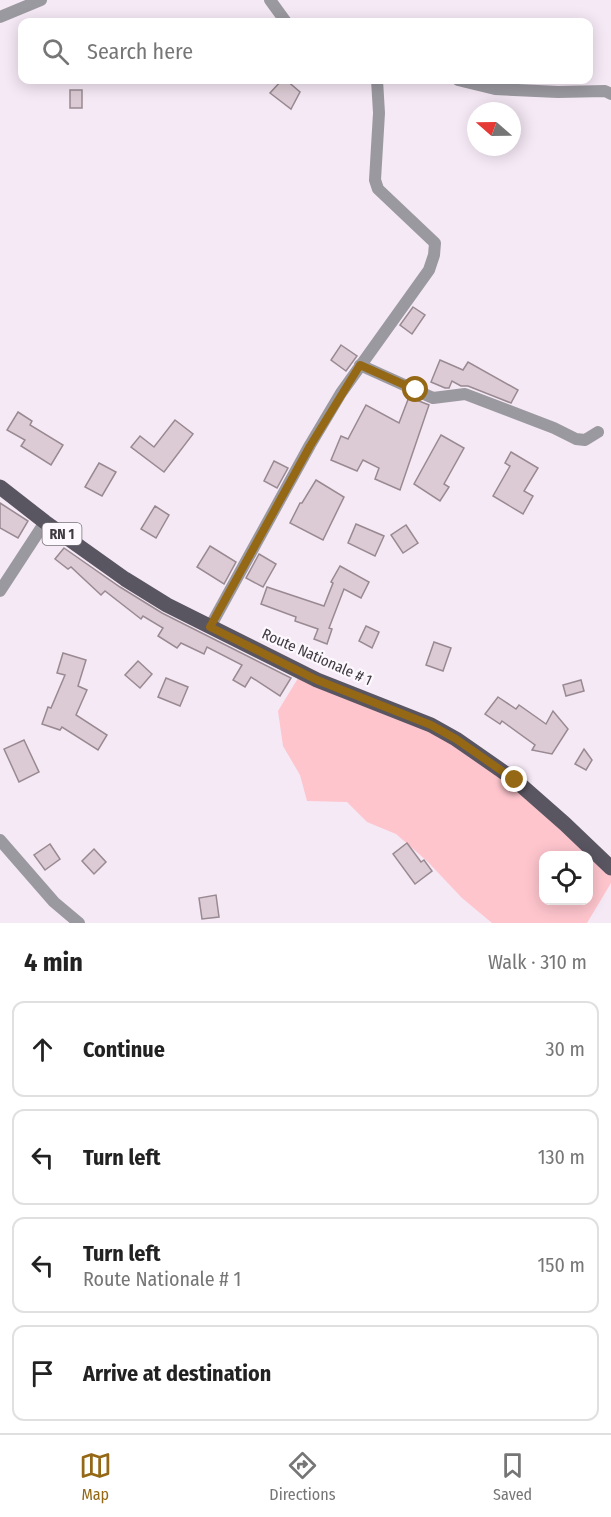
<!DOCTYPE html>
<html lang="en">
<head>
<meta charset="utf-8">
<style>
  body { margin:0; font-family:"Fira Sans Condensed",sans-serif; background:#f2f2f2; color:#222 }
  .controls { position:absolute; right:18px; bottom:18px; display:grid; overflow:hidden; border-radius:12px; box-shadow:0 3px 15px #0003 }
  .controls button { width:54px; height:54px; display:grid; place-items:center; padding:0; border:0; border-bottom:2px solid #e0e0e0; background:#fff; color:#222; font:30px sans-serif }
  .compass { position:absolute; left:467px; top:102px; width:54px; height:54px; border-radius:50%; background:#fff; box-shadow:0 3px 15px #0003; rotate:290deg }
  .stop { position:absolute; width:18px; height:18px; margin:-14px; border:4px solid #946814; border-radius:50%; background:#fff }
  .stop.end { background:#946814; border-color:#fff; box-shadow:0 2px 6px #0008 }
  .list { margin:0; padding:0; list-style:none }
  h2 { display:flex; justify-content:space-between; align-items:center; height:78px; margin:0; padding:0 24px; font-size:26px }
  h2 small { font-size:20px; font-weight:400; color:#767676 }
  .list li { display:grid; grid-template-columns:39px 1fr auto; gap:18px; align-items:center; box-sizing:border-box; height:96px; margin:0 12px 12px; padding:0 12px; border:2px solid #e0e0e0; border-radius:12px }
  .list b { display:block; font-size:22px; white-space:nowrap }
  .list p { margin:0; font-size:20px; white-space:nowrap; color:#767676 }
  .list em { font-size:20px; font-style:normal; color:#767676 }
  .icon { flex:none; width:33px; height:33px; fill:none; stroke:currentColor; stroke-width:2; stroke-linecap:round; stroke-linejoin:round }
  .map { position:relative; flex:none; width:611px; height:923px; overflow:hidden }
  .search { position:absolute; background:#fff; box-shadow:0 3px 15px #0003; left:18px; right:18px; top:18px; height:66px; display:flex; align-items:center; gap:15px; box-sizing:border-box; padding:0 21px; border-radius:12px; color:#767676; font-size:22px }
  .sheet { height:510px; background:#fff }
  nav { display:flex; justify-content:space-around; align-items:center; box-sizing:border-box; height:84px; border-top:2px solid #e0e0e0; background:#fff; font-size:16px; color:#767676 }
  nav a { display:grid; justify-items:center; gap:3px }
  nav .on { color:#946814 }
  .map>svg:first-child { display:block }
</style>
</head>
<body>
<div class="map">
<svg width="611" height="923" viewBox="0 0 611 923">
  <rect width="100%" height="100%" fill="#f5e9f6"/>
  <path fill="#fec5cd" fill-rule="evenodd" d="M 303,670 L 428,719 L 611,866 L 611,883 L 587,923 L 492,923 L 462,898 L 427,861 L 396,834 L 367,822 L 347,802 L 307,801 L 300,775 L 283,746 L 278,711 ZM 544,856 L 588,856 L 588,900 L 544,900 Z"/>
  <g fill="#dccbd4" stroke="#998991" stroke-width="1.5">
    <path d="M 282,80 L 286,80 L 300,92 L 291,109 L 270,93 Z"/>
    <rect x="70" y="90" width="12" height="18"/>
    <path d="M 413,307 L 425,315 L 412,334 L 400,325 Z"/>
    <path d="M 341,345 L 357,356 L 346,371 L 331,360 Z"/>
    <path d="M 440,360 L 463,370 L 468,362 L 518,390 L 511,403 L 468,386 L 461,386 L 452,381 L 449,388 L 445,388 L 431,382 Z"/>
    <path d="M 409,397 L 429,405 L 400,490 L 375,479 L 379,468 L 363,460 L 357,471 L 331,460 L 341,436 L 348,439 L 366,405 L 399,423 Z"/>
    <path d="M 18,412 L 32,421 L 30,425 L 63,445 L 51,465 L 21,446 L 25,440 L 7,430 Z"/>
    <path d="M 175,420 L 193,434 L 164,472 L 131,447 L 140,436 L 154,447 Z"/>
    <path d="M 441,435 L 464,448 L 444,484 L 449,487 L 440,501 L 414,484 Z"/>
    <path d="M 511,452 L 538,468 L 524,491 L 533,496 L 523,514 L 493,496 L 510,466 L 505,463 Z"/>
    <path d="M 274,461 L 288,468 L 277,488 L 264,481 Z"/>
    <path d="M 99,463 L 116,472 L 102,496 L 85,487 Z"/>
    <path d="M 316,480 L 344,497 L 323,540 L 290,523 L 300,503 L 302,503 Z"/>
    <path d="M 0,503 L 28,521 L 18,538 L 0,528 Z"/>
    <path d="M 155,506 L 169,515 L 156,538 L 141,529 Z"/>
    <path d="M 356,524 L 384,536 L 375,556 L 348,543 Z"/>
    <path d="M 406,525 L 418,543 L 403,553 L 391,535 Z"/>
    <path d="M 210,546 L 236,562 L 224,584 L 197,567 Z"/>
    <path d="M 64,548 L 120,587 L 162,613 L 291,678 L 280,696 L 251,677 L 245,687 L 233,680 L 242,665 L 207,647 L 204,654 L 181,643 L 177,648 L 158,636 L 163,628 L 143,616 L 141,619 L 105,591 L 101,595 L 71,567 L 68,569 L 55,559 Z"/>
    <path d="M 259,554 L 276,564 L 263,587 L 246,578 Z"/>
    <path d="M 340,566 L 369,582 L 361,598 L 344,589 L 329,628 L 332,629 L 327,644 L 314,639 L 318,629 L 295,621 L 296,617 L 261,604 L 267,587 L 324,606 L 333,583 L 331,582 Z"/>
    <path d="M 366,626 L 379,632 L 372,648 L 359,641 Z"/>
    <path d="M 434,642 L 451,648 L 443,671 L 426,665 Z"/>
    <path d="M 63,653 L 86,660 L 78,686 L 87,690 L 76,715 L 107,735 L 98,750 L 62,727 L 60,730 L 42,724 L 48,707 L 51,708 L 65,675 L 57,673 Z"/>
    <path d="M 138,661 L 152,674 L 140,688 L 125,675 Z"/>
    <path d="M 166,678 L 188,687 L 180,706 L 158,697 Z"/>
    <path d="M 581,680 L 584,691 L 566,696 L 563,685 Z"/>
    <path d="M 498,697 L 516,709 L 519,705 L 546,724 L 553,711 L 568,729 L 552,754 L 532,750 L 535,745 L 502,721 L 500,724 L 485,714 Z"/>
    <path d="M 24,740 L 39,772 L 19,782 L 4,749 Z"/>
    <path d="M 584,749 L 592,760 L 586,770 L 575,764 Z"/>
    <path d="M 407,843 L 421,862 L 424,860 L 432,871 L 415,884 L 393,854 Z"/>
    <path d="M 50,844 L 60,859 L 45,870 L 34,855 Z"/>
    <path d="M 94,849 L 106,862 L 94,874 L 82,861 Z"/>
    <path d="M 216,895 L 219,917 L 202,919 L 199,898 Z"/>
  </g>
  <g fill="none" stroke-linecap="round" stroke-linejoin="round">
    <g stroke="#9b99a0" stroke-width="12">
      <path d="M 270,0 L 286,22"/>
      <path d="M 0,17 L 41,0"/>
      <path d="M 458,80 L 495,89 L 558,92 L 605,91 L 611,94"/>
      <path d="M 360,365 L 433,398 L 465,394 L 554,428 L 576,439 L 585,440 L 598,432"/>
      <path d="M 0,591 L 45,522"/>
      <path d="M 210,627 L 310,445 L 341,393 L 429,270 L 434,255 L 435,243 L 378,189 L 375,180 L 379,113 L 377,80"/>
      <path d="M 0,840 L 54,902 L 79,923"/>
    </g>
    <path stroke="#595561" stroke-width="15" d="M 0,487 L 45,522 L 125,579 L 167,605 L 317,680 L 431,725 L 456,739 L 515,780 L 565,824 L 611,868"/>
  </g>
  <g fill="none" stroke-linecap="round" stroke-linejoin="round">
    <path stroke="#946814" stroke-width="8" d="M 416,390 L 360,365 L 310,446 L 210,627 L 317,680 L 431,725 L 456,739 L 515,780"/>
  </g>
  <g text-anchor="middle" stroke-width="4.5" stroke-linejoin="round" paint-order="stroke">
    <rect fill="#fdf8fe" stroke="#787379" stroke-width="1.5" x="42.5" y="523" width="39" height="22" rx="4.5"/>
    <g font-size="14" font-weight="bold" fill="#3f3a40">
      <text x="62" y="539">RN 1</text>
    </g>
    <g font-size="15" fill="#3f3a40" stroke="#fdf8fe">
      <text transform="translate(317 657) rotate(24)" y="5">Route Nationale # 1</text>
    </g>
  </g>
</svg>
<div class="controls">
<button><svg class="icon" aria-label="locate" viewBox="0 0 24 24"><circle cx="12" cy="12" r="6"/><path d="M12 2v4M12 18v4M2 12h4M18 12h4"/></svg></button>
</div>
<svg class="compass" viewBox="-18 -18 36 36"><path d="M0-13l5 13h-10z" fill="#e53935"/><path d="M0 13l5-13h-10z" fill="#767676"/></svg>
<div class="stop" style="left:416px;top:390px"></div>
<div class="stop end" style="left:515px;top:780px"></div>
<div class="search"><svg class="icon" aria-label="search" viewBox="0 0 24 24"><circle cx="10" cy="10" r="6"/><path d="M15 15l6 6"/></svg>Search here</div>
</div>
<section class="sheet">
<h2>4 min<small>Walk · 310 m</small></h2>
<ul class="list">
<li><svg class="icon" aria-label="ahead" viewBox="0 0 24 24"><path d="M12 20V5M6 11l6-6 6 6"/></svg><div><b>Continue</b></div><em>30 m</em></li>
<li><svg class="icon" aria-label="left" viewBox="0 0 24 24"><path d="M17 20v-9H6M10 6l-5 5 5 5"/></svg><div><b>Turn left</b></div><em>130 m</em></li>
<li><svg class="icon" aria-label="left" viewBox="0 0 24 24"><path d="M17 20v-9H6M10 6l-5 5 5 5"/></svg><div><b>Turn left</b><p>Route Nationale # 1</p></div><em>150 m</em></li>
<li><svg class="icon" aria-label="arrive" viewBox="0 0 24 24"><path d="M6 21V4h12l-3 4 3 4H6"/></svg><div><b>Arrive at destination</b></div></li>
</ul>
</section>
<nav>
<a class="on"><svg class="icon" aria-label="map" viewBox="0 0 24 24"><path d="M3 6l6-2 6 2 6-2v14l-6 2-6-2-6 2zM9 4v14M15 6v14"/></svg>Map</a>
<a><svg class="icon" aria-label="directions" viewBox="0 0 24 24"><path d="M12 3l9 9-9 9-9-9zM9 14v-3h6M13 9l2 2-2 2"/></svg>Directions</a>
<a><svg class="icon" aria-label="saved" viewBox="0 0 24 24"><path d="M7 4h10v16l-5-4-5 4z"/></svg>Saved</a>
</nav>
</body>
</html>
